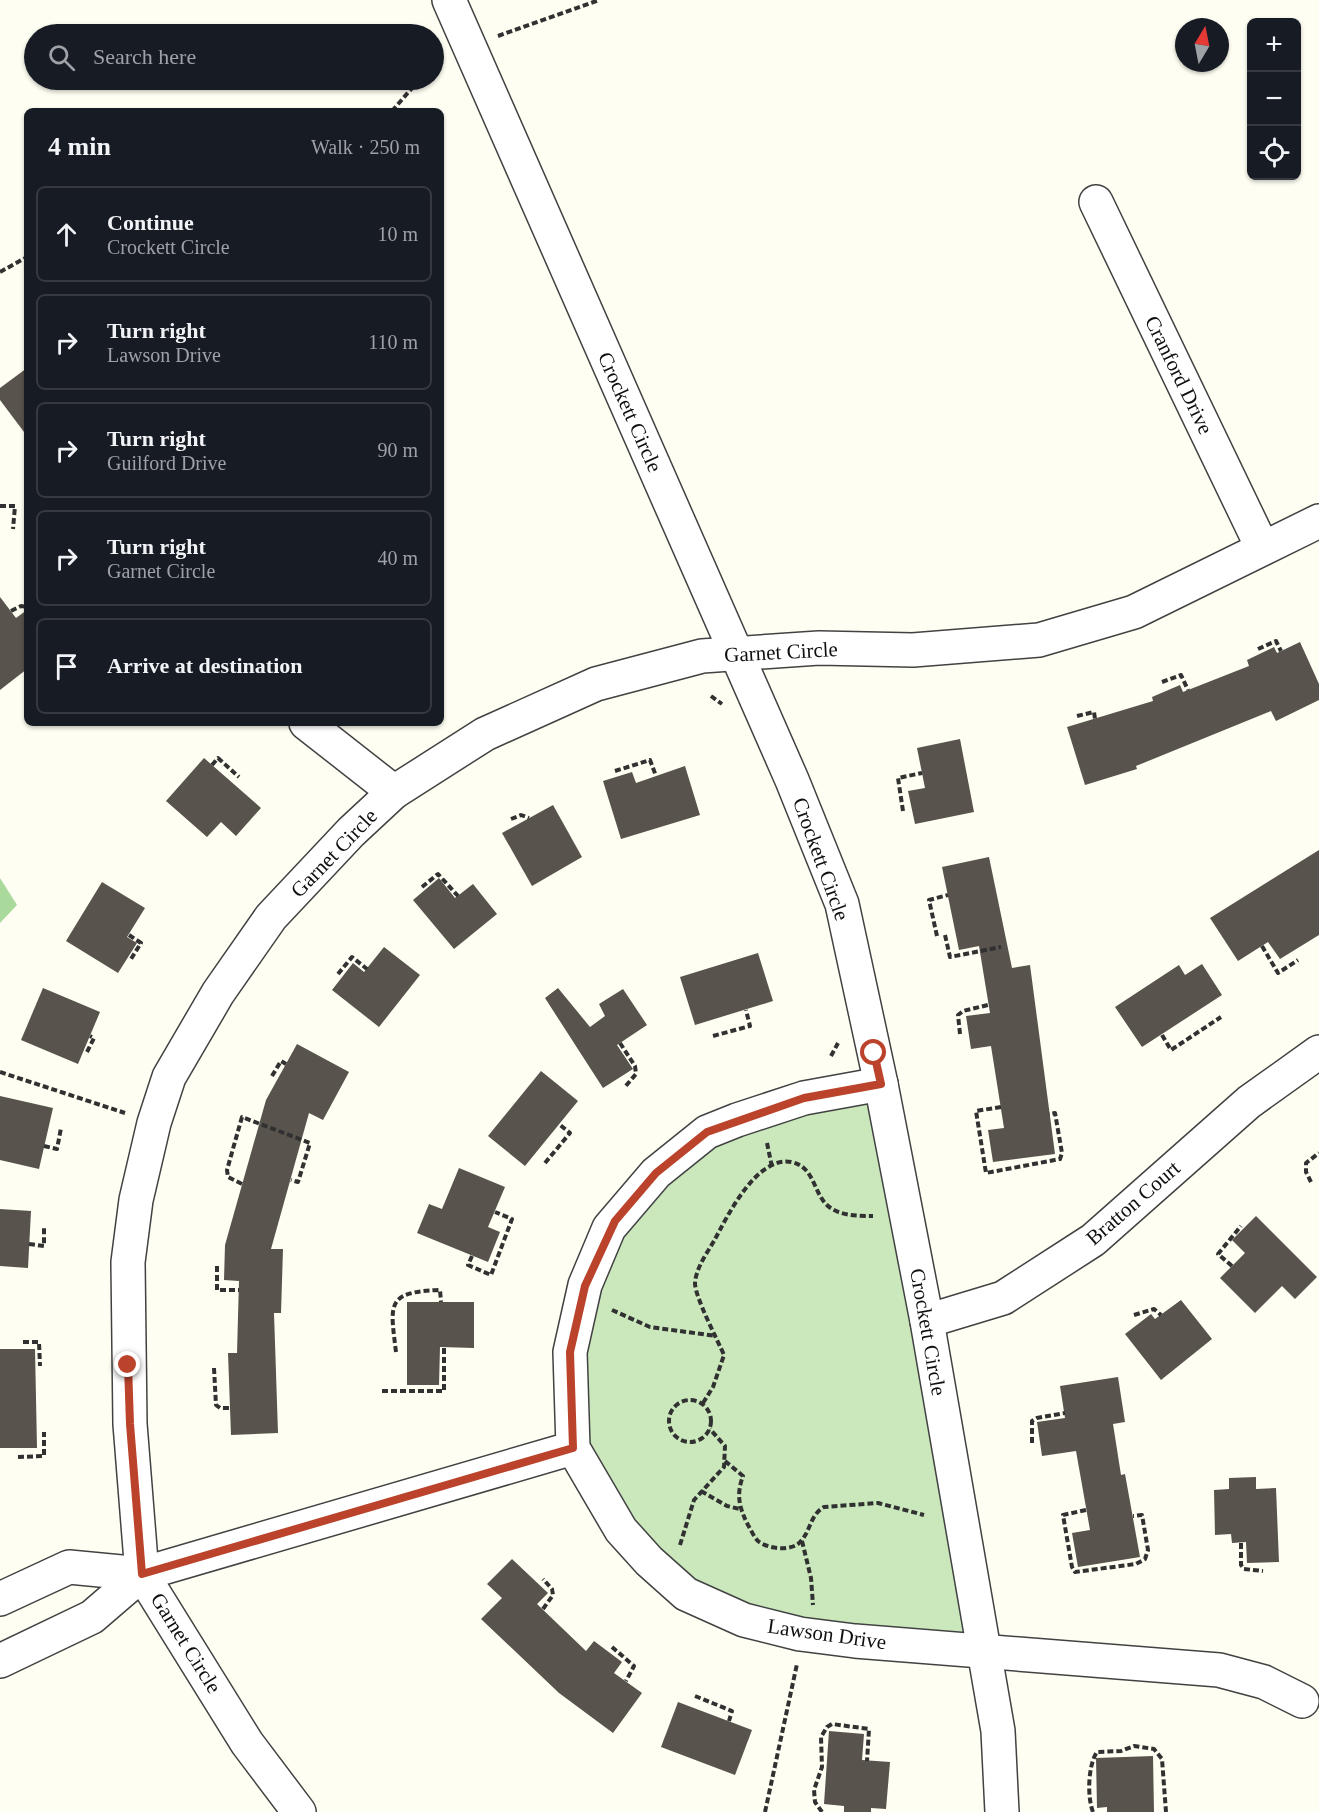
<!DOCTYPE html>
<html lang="en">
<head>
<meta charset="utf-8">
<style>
  body { margin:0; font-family:Georgia,serif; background:#20242c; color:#f1f3f6 }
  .controls { position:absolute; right:18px; top:18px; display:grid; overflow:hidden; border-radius:9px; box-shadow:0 2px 4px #0004 }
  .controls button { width:54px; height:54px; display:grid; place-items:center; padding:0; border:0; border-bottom:2px solid #363941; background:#171b24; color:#f1f3f6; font:30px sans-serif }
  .compass { position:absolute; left:1175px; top:18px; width:54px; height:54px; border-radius:50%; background:#171b24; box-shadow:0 2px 4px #0004; rotate:10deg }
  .stop { position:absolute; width:18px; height:18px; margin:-14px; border:4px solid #bb432c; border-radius:50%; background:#fff }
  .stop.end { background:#bb432c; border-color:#fff; box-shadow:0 2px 6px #0008 }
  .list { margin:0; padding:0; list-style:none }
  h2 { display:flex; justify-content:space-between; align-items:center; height:78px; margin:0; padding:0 24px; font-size:26px }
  h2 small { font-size:20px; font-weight:400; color:#9ea1a6 }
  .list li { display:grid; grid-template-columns:39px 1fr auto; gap:18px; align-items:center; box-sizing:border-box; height:96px; margin:0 12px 12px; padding:0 12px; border:2px solid #363941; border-radius:9px }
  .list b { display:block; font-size:22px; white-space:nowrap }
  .list p { margin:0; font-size:20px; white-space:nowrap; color:#9ea1a6 }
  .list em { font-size:20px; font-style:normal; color:#9ea1a6 }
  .icon { flex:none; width:33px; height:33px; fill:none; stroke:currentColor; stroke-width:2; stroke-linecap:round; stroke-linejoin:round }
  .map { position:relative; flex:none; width:1319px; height:1812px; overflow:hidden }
  .search { position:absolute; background:#171b24; box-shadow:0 2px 4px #0004; left:24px; top:24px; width:420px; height:66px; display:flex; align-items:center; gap:15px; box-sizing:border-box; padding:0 21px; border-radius:33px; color:#9ea1a6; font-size:22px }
  .panel { position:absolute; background:#171b24; box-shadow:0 2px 4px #0004; left:24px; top:108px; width:420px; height:618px; border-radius:9px }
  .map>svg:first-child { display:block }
</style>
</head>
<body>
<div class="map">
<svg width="1319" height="1812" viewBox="0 0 1319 1812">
  <rect width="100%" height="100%" fill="#fefef2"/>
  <path fill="#cae8bc" d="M 881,1084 L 983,1651 L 855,1641 L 686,1594 L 573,1448 L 570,1352 L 609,1228 L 707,1132 Z"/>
  <path fill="#aad99c" d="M 0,878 L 17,905 L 0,923 Z"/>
  <g fill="#58534c">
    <path d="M 27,368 L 27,436 L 0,400 L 0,388 Z"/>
    <path d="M 0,597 L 16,618 L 27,610 L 27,669 L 0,690 Z"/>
    <path d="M 1300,642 L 1319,684 L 1319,700 L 1276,721 L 1271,711 L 1136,766 L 1137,769 L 1085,785 L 1067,727 L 1153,701 L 1152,697 L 1180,685 L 1183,692 L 1249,666 L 1247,660 L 1274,647 L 1277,653 Z"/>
    <path d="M 960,739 L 974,812 L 915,824 L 908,791 L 925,788 L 917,748 Z"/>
    <path d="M 204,758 L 261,808 L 236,836 L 221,822 L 207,837 L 166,801 Z"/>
    <path d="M 685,766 L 700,815 L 621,839 L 603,781 L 632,772 L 636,783 Z"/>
    <path d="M 553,805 L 582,857 L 532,886 L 502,833 Z"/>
    <path d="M 1319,850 L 1319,935 L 1280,959 L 1268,942 L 1238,961 L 1210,918 Z"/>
    <path d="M 989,857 L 1012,968 L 1030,965 L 1055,1154 L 993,1162 L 988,1130 L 1004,1128 L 991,1046 L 971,1049 L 966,1016 L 990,1013 L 979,946 L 959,950 L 942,867 Z"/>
    <path d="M 439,878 L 455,898 L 473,884 L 497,914 L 454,949 L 413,900 Z"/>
    <path d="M 102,882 L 145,908 L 127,937 L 137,943 L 118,973 L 66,941 Z"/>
    <path d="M 384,947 L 420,975 L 379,1027 L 332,990 L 353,963 L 364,972 Z"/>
    <path d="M 758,953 L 773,1001 L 695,1025 L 680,977 Z"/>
    <path d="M 1202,964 L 1222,995 L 1142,1047 L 1115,1007 L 1179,965 L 1185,975 Z"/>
    <path d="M 43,988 L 100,1012 L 78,1064 L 21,1040 Z"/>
    <path d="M 558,988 L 590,1027 L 605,1016 L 599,1004 L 623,989 L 647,1025 L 617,1045 L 633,1069 L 603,1088 L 545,998 Z"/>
    <path d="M 297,1044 L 349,1072 L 323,1120 L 309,1113 L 271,1249 L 283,1249 L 281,1313 L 274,1313 L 278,1433 L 231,1435 L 228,1353 L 237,1353 L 239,1281 L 224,1280 L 225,1245 L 266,1100 Z"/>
    <path d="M 541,1071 L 578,1101 L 525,1166 L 488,1136 Z"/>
    <path d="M 0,1096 L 53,1108 L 39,1169 L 0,1160 Z"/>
    <path d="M 459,1168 L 505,1187 L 488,1227 L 500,1232 L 488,1262 L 417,1233 L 429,1204 L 442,1209 Z"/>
    <path d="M 0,1209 L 31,1211 L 28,1268 L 0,1266 Z"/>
    <path d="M 1256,1216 L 1317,1277 L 1295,1299 L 1282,1286 L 1255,1313 L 1220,1278 L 1245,1253 L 1232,1240 Z"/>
    <path d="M 1181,1300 L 1212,1339 L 1161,1380 L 1125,1334 L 1151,1314 L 1155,1319 Z"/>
    <path d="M 407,1302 L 474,1302 L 474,1348 L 440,1347 L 439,1385 L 407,1385 Z"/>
    <path d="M 0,1349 L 35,1349 L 37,1448 L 0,1448 Z"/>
    <path d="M 1118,1377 L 1125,1422 L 1113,1424 L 1121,1475 L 1125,1474 L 1140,1557 L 1078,1567 L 1072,1533 L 1090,1530 L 1076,1451 L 1042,1456 L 1037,1422 L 1065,1418 L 1060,1386 Z"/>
    <path d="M 1256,1477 L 1256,1489 L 1276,1488 L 1279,1562 L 1247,1563 L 1246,1542 L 1232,1543 L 1231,1534 L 1215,1535 L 1214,1490 L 1229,1489 L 1229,1478 Z"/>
    <path d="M 512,1559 L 548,1593 L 537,1604 L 586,1651 L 594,1641 L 622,1662 L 614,1673 L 642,1693 L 613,1733 L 559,1693 L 481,1619 L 502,1598 L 487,1584 Z"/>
    <path d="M 678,1702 L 752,1730 L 735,1775 L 661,1747 Z"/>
    <path d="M 829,1731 L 864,1734 L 862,1760 L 890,1762 L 886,1809 L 871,1808 L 871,1812 L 844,1812 L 844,1806 L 824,1804 Z"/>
    <path d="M 1153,1756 L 1154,1812 L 1107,1812 L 1107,1807 L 1097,1808 L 1096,1758 Z"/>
  </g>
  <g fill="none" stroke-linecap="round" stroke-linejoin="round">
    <g stroke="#424242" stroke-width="36">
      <g id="minor">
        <path d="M 449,0 L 792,780 L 842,904 L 881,1084 L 927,1321 L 998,1731 L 1002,1812"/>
        <path d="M 1096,202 L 1262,547"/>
        <path d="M 306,723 L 394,792"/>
        <path d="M 881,1084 L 804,1098 L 737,1120 L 707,1132 L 656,1173 L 609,1228 L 585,1285 L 570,1352 L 573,1448 L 621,1530 L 649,1561 L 686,1594 L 744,1620 L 800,1634 L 855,1641 L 1219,1670 L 1264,1682 L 1302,1701"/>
        <path d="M 927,1321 L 1003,1298 L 1093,1240 L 1249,1102 L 1319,1052"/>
        <path d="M 0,1599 L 69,1567 L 142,1574 L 573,1448"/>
        <path d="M 0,1661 L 92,1617 L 142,1574"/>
        <path d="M 299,1812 L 247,1743 L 142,1574 L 130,1424 L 128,1262 L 136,1200 L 154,1123 L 169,1077 L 218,993 L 271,917 L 351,832 L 394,792 L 485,734 L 596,684 L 702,656 L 819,648 L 913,650 L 1039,640 L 1134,612 L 1319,521"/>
      </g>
    </g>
    <g stroke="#313131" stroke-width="4" stroke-dasharray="6 3" stroke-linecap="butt">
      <path d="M 498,36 L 599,0"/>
      <path d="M 434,68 L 442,62"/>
      <path d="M 392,111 L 419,80"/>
      <path d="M 0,272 L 27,257"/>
      <path d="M 0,506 L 15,506 L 13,529"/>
      <path d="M 11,611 L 21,606 L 27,607"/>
      <path d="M 1258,649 L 1276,641 L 1281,651"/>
      <path d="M 1162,682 L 1181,675 L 1188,690"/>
      <path d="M 711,696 L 722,704"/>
      <path d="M 1077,716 L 1094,712 L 1095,719"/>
      <path d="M 212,765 L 218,758 L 239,777"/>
      <path d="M 615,771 L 650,760 L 656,776"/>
      <path d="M 903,811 L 898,778 L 922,773"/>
      <path d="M 511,819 L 521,815 L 529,818"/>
      <path d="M 422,887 L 438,874 L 458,896"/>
      <path d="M 129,935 L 141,943 L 131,959"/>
      <path d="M 945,935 L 950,957 L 1001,947"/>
      <path d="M 937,936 L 929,900 L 948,895"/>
      <path d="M 1262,946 L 1278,973 L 1298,960"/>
      <path d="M 338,974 L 352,957 L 367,969"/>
      <path d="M 960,1034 L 958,1015 L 963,1011 L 988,1005"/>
      <path d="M 1162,1035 L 1171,1050 L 1221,1017"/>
      <path d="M 713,1036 L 750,1026 L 746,1010"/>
      <path d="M 620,1043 L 635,1066 L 636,1074 L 624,1088"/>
      <path d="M 87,1052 L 94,1038 L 90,1036"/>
      <path d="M 831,1056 L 838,1043"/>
      <path d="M 0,1072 L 125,1113"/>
      <path d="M 272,1076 L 281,1061 L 286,1064"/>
      <path d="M 1001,1107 L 976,1111 L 986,1173 L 1060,1159 L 1062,1153 L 1055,1113 L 1049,1114"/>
      <path d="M 767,1143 L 772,1167"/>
      <path d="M 44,1146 L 57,1149 L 61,1128"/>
      <path d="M 545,1163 L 570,1133 L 559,1124"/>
      <path d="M 1311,1182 L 1306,1172 L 1306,1163 L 1319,1153"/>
      <path d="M 242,1184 L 228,1177 L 227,1170 L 242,1117 L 310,1143 L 298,1182 L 291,1180"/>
      <path d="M 29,1244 L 44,1246 L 44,1228"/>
      <path d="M 472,1256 L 468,1265 L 491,1275 L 512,1219 L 495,1212"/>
      <path d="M 217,1266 L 217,1290 L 239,1290"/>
      <path d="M 1232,1266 L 1218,1254 L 1241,1226"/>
      <path d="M 612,1310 L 650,1327 L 716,1336"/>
      <path d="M 1134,1315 L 1154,1309 L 1161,1315"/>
      <path d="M 23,1342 L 39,1342 L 40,1366"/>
      <path d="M 396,1352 C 390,1303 386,1292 440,1290 L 441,1302"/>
      <path d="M 214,1368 L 216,1405 L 220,1408 L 230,1408"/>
      <path d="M 382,1391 L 444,1391 L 444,1348"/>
      <circle cx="690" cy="1421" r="21"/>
      <path d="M 703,1403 L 713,1387 L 724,1355 C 717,1339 695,1297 695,1283 C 696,1268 707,1253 714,1241 C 727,1217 756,1156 791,1162 C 813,1166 813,1189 825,1203 C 836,1216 857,1216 873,1216"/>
      <path d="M 1032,1443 L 1032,1421 L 1037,1418 L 1065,1413"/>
      <path d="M 18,1457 L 44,1456 L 44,1432"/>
      <path d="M 725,1461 L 743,1476 C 736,1495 739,1507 748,1525 C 751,1530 754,1537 758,1541 C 767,1549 793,1552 801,1541 C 811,1530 810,1515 824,1507 L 878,1503 L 924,1515"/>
      <path d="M 701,1491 L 727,1506 L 740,1509"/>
      <path d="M 1086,1510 L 1063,1515 L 1072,1567 L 1075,1572 L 1136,1564 L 1145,1559 L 1148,1550 L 1142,1515 L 1133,1516"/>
      <path d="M 802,1541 L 811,1578 L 813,1605"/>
      <path d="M 1241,1543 L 1241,1565 L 1244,1569 L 1263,1571"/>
      <path d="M 680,1545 L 694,1500 L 724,1467 L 725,1446 L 710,1429"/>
      <path d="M 543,1609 L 553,1595 L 552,1589 L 543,1579"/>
      <path d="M 612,1647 L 634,1666 L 626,1681"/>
      <path d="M 695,1696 L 732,1711 L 729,1721"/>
      <path d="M 765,1812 L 797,1664"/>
      <path d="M 822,1812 L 815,1802 L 814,1790 L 822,1767 L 821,1737 L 827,1727 L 832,1724 L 869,1729 L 867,1761"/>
      <path d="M 1093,1812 C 1087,1797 1088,1765 1097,1752 L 1121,1751 L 1134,1746 L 1154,1749 L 1162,1759 L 1166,1812"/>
    </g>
    <use href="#minor" stroke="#fff" stroke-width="33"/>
  </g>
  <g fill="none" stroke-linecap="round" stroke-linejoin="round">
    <path stroke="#bb432c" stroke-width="8" d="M 128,1365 L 130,1424 L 142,1574 L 573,1448 L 570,1352 L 585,1286 L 615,1221 L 656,1173 L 707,1132 L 804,1098 L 881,1084 L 874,1053"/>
  </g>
  <g text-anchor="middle" stroke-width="6" stroke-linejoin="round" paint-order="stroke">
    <g font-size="21" fill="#0f0f0f" stroke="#fff">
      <text transform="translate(1179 375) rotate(64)" y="7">Cranford Drive</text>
      <text transform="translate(630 412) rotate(66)" y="7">Crockett Circle</text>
      <text transform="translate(781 652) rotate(-3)" y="7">Garnet Circle</text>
      <text transform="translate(334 853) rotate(-46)" y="7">Garnet Circle</text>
      <text transform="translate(821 859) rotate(70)" y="7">Crockett Circle</text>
      <text transform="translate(1133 1203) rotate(-41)" y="7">Bratton Court</text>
      <text transform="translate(928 1332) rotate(80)" y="7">Crockett Circle</text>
      <text transform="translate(827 1634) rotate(8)" y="7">Lawson Drive</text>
      <text transform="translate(186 1643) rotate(58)" y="7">Garnet Circle</text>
    </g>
  </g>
</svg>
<div class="controls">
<button>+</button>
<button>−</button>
<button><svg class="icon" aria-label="locate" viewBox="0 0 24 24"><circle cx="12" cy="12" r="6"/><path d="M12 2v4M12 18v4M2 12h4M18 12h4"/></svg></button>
</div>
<svg class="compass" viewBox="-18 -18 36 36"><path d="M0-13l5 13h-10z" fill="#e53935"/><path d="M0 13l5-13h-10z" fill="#9ea1a6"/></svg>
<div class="stop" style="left:874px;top:1053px"></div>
<div class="stop end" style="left:128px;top:1365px"></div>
<div class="search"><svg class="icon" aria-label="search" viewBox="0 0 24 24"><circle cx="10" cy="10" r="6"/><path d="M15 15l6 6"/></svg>Search here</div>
<section class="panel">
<h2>4 min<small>Walk · 250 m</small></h2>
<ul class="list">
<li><svg class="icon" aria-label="ahead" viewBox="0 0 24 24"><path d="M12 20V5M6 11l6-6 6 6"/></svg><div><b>Continue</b><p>Crockett Circle</p></div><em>10 m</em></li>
<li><svg class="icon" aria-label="right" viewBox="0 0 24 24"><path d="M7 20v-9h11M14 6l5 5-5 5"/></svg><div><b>Turn right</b><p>Lawson Drive</p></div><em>110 m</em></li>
<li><svg class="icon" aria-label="right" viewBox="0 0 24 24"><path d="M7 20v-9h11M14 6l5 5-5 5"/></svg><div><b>Turn right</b><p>Guilford Drive</p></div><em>90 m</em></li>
<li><svg class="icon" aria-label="right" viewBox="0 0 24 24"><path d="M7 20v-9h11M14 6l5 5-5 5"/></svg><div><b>Turn right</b><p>Garnet Circle</p></div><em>40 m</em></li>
<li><svg class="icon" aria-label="arrive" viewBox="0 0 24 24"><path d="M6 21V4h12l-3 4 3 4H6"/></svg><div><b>Arrive at destination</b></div></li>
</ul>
</section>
</div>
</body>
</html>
